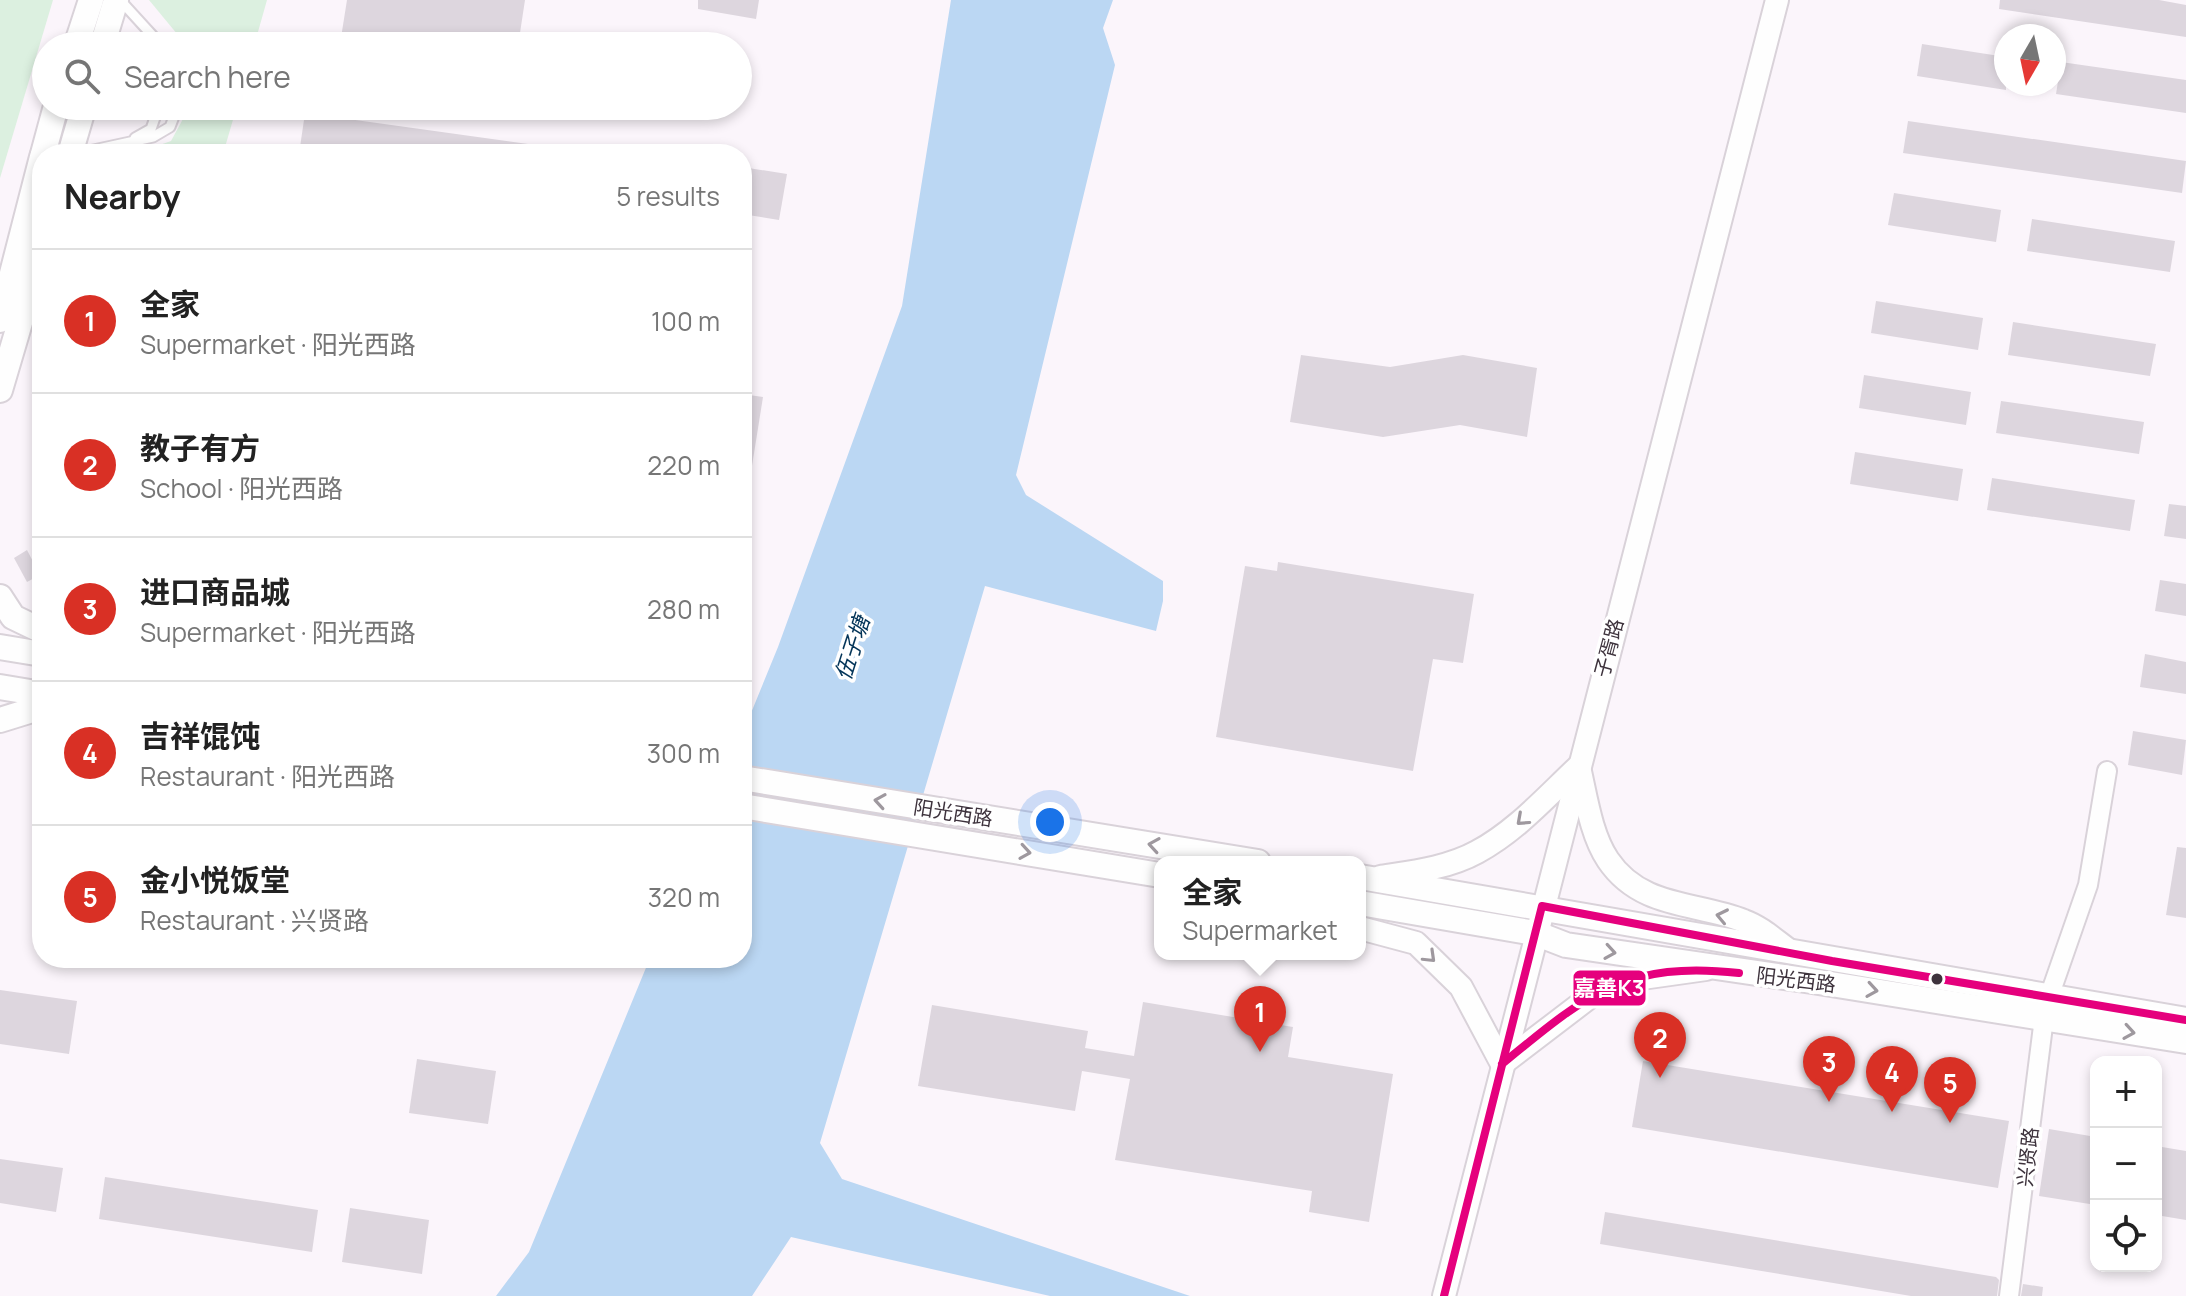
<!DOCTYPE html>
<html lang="en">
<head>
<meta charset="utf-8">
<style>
  body { margin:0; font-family:Manrope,"Noto Sans SC",sans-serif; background:#f2f2f2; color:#222 }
  .controls { position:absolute; right:24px; bottom:24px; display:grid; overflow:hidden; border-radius:16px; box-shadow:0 4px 12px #0003 }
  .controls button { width:72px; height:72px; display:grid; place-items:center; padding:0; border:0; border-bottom:2px solid #e0e0e0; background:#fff; color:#222; font:40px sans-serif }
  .compass { position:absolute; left:1994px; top:24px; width:72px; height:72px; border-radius:50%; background:#fff; box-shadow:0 4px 12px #0003; rotate:189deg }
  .you { position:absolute; left:1050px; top:822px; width:28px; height:28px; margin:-20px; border:6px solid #fff; border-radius:50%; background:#1a73e8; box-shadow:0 0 0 12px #1a73e833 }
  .badge { display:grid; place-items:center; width:52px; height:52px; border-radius:50%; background:#d93025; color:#fff; font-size:26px; font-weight:700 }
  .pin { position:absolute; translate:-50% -66px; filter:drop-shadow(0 2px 4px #0008) }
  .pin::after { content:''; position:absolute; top:42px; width:28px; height:24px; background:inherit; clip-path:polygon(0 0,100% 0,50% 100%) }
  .popup { position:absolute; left:1154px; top:856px; width:212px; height:104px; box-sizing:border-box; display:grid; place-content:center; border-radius:16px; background:#fff; filter:drop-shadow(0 2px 6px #0005); font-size:26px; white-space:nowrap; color:#767676 }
  .popup b { font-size:30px; color:#222 }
  .popup::after { content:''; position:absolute; left:50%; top:100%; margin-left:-16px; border:16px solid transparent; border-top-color:#fff }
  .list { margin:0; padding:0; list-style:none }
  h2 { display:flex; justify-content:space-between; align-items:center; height:104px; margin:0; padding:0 32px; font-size:34px }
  h2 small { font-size:26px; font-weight:400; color:#767676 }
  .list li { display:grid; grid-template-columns:52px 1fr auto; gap:24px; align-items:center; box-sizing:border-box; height:144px; padding:0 32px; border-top:2px solid #e0e0e0 }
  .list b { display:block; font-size:30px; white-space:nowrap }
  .list p { margin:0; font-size:26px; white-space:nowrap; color:#767676 }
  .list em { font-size:26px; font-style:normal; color:#767676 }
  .icon { flex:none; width:44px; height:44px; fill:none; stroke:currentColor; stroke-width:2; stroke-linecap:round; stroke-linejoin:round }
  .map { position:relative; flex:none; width:2186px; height:1296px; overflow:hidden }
  .search { position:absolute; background:#fff; box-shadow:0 4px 12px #0003; left:32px; top:32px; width:720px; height:88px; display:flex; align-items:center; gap:20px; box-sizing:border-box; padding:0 28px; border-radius:44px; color:#767676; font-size:30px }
  .panel { position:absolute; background:#fff; box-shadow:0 4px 12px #0003; left:32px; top:144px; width:720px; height:824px; border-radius:32px }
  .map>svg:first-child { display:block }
</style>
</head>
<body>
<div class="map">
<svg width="2186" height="1296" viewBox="0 0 2186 1296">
  <rect width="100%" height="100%" fill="#fbf5fb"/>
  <g fill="#dcf0e0">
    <path d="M 0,0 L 53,0 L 0,178 Z"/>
    <path d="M 149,0 L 267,0 L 254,46 L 187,46 Z"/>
    <path d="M 190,106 L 237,106 L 223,154 L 134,154 L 171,141 Z"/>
  </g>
  <path fill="#bbd7f3" d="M 951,0 L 1113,0 L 1103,28 L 1115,65 L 1016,475 L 1026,495 L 1163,581 L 1163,601 L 1156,631 L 985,586 L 820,1143 L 842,1179 L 1190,1296 L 1050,1296 L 791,1237 L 752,1296 L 496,1296 L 529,1252 L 650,958 L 742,958 L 742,735 L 778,647 L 902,306 Z"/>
  <g fill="#ddd6de">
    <path d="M 347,0 L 525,0 L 518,46 L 340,44 Z"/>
    <path d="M 698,0 L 759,0 L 756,19 L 698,9 Z"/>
    <path d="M 2000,0 L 2159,0 L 2186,5 L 2186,37 L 1999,9 Z"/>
    <path d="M 1922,44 L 2006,57 L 2006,90 L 1917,76 Z"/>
    <path d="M 2061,62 L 2186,80 L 2186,113 L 2056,94 Z"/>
    <path d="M 305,113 L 528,144 L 527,154 L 299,154 Z"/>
    <path d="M 1908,121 L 2186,161 L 2182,193 L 1903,153 Z"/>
    <path d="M 742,167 L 787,174 L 779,220 L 742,214 Z"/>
    <path d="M 1894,193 L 2001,210 L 1996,242 L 1888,225 Z"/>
    <path d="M 2032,219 L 2175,241 L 2170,272 L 2027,251 Z"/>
    <path d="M 1876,301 L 1983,318 L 1978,350 L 1871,333 Z"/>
    <path d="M 2013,322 L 2156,344 L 2150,376 L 2008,355 Z"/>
    <path d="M 1301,355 L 1390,367 L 1463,355 L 1537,368 L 1527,437 L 1460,425 L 1383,437 L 1290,422 Z"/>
    <path d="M 1864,375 L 1971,392 L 1966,425 L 1859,408 Z"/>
    <path d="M 742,394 L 763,397 L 751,472 L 742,472 Z"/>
    <path d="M 2001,401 L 2144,422 L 2139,454 L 1996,433 Z"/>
    <path d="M 1855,452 L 1963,469 L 1958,501 L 1850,484 Z"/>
    <path d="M 1992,478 L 2135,500 L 2130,531 L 1987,510 Z"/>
    <path d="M 2169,504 L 2186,506 L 2186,539 L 2164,536 Z"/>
    <path d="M 27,550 L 40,575 L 27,582 L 14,558 Z"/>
    <path d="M 1278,562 L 1474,594 L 1463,663 L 1433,659 L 1413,771 L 1216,737 L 1245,566 L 1277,571 Z"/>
    <path d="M 2160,580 L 2186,584 L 2186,616 L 2155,611 Z"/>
    <path d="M 2145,654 L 2186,662 L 2186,694 L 2140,687 Z"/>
    <path d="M 2133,731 L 2186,740 L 2182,775 L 2128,765 Z"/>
    <path d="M 2177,847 L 2186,848 L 2186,918 L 2166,915 Z"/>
    <path d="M 0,990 L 77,1001 L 69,1054 L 0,1044 Z"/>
    <path d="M 1143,1002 L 1293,1027 L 1288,1057 L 1393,1074 L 1369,1222 L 1309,1212 L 1312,1191 L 1115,1160 L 1130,1079 L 1082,1071 L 1075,1111 L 918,1086 L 932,1005 L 1088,1031 L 1085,1048 L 1134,1056 Z"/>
    <path d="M 417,1059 L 496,1071 L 488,1124 L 409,1113 Z"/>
    <path d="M 1643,1061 L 2009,1121 L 1998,1188 L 1632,1127 Z"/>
    <path d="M 2049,1129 L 2096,1137 L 2096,1205 L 2039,1196 Z"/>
    <path d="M 2156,1146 L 2186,1151 L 2186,1220 L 2156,1215 Z"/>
    <path d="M 0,1159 L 63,1168 L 56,1212 L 0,1203 Z"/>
    <path d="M 105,1177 L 318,1210 L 312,1252 L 99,1219 Z"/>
    <path d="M 350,1208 L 429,1220 L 422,1274 L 342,1262 Z"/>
    <path d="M 1605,1212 L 1996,1277 L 1999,1280 L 1997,1296 L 1911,1296 L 1600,1244 Z"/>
    <path d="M 2023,1284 L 2043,1287 L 2042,1296 L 2021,1296 Z"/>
  </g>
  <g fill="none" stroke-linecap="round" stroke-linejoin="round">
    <g stroke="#d9d2d9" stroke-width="13">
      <g id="service">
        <path d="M 120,0 L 162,46"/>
        <path d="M 135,138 L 151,129 L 159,106"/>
        <path d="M 75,154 L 153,137 L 170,127 L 178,106"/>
      </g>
    </g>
    <g stroke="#d9d2d9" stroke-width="22">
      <g id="minor">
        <path d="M 2049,997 L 2088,885 L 2107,771"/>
        <path d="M 2009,1296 L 2044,1018"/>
      </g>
    </g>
    <g stroke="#d9d2d9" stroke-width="26">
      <g id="tertiary">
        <path d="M 1579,767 C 1586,797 1591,835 1608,860 C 1641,909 1697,902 1744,921 C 1761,927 1776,941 1790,951"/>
        <path d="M 1380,877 C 1412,872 1448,868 1477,852 C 1516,831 1546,797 1578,767"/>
        <path d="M 1360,928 L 1416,943 L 1461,987 L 1502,1064"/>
        <path d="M 1502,1064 L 1591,996 L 1621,981 L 1706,969"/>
        <path d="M 1444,1296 L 1777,0"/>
      </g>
    </g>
    <g stroke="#d9d2d9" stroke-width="28">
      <g id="secondary">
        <path d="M 76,46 L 91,0"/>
        <path d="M 102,46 L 116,0"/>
        <path d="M 43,154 L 56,106"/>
        <path d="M 70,154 L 84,106"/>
        <path d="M 0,320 L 42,157"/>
        <path d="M 0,390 L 42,248"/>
        <path d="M 0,597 L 13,617 L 42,631"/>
        <path d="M 0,647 L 42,654"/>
        <path d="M 0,687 L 42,694"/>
        <path d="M 0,720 L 42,707"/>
        <path d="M 742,778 L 1258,862"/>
        <path d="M 742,806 L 1160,875"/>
        <path d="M 1360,877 L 2186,1020"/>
        <path d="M 1360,903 L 1535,933 L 1566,945 L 1812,981 L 2186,1041"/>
      </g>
    </g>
    <use href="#service" stroke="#fefefe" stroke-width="9"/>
    <use href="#minor" stroke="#fefefe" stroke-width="18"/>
    <use href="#tertiary" stroke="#fefefe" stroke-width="22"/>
    <use href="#secondary" stroke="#fefefe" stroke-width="24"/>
    <g stroke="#fff" stroke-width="14">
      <g id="bus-1">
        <path d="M 1502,1064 C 1585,996 1625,960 1739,973"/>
        <path d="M 1444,1296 L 1542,906 L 1832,961 L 2186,1020"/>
      </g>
    </g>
    <use href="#bus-1" stroke="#e5007d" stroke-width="8"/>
  </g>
  <defs><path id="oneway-chevron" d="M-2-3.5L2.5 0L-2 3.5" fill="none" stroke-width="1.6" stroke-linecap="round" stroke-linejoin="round" transform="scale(2)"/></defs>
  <g stroke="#9e989e">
    <use href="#oneway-chevron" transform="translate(880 801) rotate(-171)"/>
    <use href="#oneway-chevron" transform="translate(1522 820) rotate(138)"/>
    <use href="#oneway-chevron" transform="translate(1154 845) rotate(-171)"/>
    <use href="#oneway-chevron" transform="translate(1025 852) rotate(9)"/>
    <use href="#oneway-chevron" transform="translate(1722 916) rotate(-168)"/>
    <use href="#oneway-chevron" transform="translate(1610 952) rotate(9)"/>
    <use href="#oneway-chevron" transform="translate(1430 957) rotate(44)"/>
    <use href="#oneway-chevron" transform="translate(1872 990) rotate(9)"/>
    <use href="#oneway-chevron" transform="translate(2129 1032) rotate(9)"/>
  </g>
  <circle fill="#3e333d" stroke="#fff" stroke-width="3" cx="1937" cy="979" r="7"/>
  <g text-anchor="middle" stroke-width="7" stroke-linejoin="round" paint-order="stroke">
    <g font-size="20" fill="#3e333d" stroke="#fff">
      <text transform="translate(1609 648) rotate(-75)" y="7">子胥路</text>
      <text transform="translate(953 813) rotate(9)" y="7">阳光西路</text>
      <text transform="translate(1796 980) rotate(7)" y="7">阳光西路</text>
      <text transform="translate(2028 1157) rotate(-84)" y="7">兴贤路</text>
    </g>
    <g font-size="22" font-style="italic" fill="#033458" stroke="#fff">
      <text transform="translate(852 648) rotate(-72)" y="8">伍子塘</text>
    </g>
  </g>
  <rect stroke="#fff" stroke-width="3" x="1572" y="969" width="75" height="38" rx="8" fill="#e5007d"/>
  <g font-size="22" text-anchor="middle" font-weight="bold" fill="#fff">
    <text x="1609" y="996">嘉善K3</text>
  </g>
</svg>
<div class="controls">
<button>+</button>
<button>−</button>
<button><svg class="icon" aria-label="locate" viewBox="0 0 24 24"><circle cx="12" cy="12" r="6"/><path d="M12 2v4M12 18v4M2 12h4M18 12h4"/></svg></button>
</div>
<svg class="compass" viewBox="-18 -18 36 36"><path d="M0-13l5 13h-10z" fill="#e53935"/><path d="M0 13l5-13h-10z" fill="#767676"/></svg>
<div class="you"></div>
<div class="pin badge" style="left:1260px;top:1052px">1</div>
<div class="popup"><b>全家</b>Supermarket</div>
<div class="pin badge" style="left:1660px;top:1078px">2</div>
<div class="pin badge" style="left:1829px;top:1102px">3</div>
<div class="pin badge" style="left:1892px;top:1112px">4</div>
<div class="pin badge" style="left:1950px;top:1123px">5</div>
<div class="search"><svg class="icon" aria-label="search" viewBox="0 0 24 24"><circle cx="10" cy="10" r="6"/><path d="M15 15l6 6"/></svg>Search here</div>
<section class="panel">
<h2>Nearby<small>5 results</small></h2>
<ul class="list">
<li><span class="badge">1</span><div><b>全家</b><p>Supermarket · 阳光西路</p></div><em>100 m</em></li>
<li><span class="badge">2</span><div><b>教子有方</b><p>School · 阳光西路</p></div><em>220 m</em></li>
<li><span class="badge">3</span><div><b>进口商品城</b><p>Supermarket · 阳光西路</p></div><em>280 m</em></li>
<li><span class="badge">4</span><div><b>吉祥馄饨</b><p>Restaurant · 阳光西路</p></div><em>300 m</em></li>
<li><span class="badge">5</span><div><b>金小悦饭堂</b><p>Restaurant · 兴贤路</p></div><em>320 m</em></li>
</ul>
</section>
</div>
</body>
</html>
